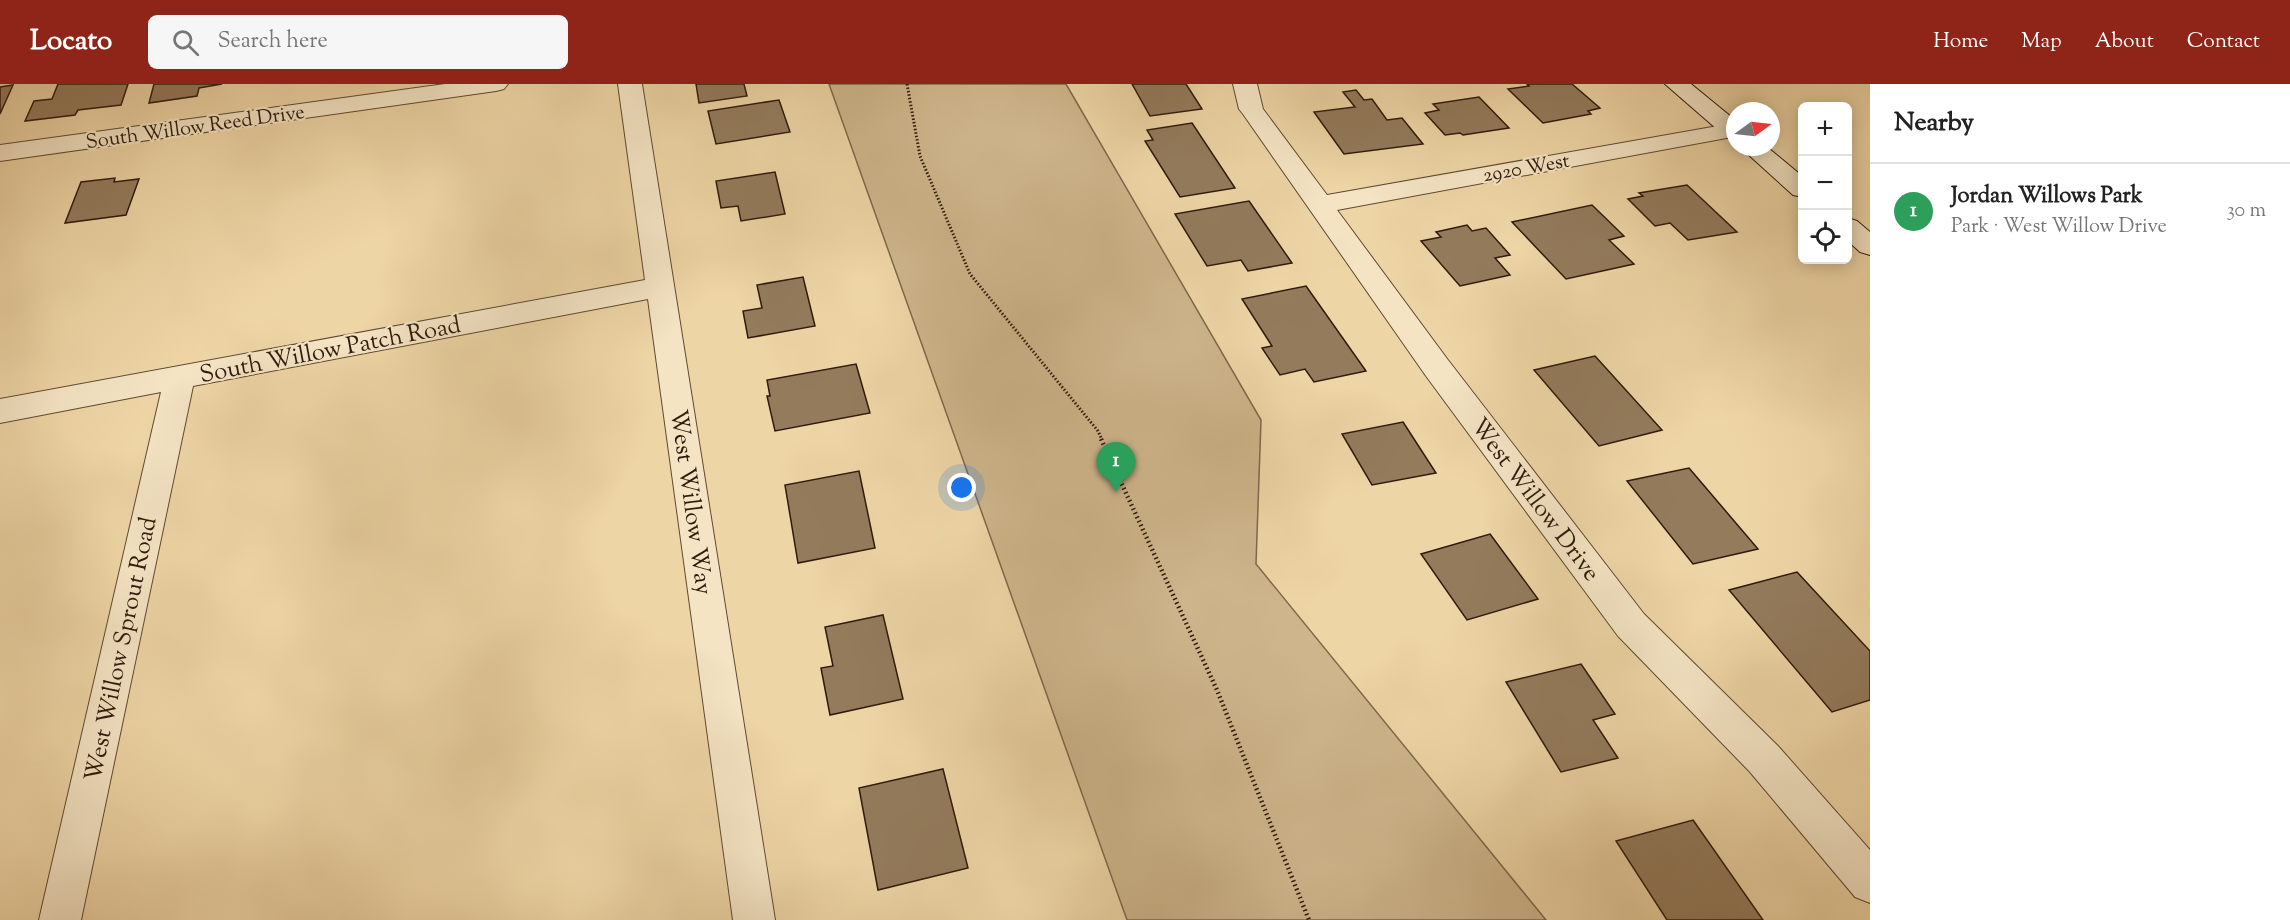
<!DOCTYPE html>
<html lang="en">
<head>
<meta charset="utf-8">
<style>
  body { margin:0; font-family:"Sorts Mill Goudy",serif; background:#f6f6f6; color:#222 }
  .controls { position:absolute; right:18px; top:18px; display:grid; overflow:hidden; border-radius:9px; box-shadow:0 3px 15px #0003 }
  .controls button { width:54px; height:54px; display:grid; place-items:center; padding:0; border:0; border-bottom:2px solid #e0e0e0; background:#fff; color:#222; font:30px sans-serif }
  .compass { position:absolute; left:1726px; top:18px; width:54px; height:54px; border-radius:50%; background:#fff; box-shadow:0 3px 15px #0003; rotate:75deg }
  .you { position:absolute; left:962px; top:404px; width:21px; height:21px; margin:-15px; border:4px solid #fff; border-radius:50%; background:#1a73e8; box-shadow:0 0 0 9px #1a73e833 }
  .badge { display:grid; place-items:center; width:39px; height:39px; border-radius:50%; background:#8f2418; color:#fff; font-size:20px; font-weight:700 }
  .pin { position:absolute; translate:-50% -50px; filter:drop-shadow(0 2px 3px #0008) }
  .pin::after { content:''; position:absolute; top:32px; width:21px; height:18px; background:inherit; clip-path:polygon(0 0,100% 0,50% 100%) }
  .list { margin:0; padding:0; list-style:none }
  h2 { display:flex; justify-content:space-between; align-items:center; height:78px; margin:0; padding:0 24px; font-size:26px }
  h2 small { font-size:20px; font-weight:400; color:#767676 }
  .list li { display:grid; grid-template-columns:39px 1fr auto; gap:18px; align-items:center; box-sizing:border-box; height:96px; padding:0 24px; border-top:2px solid #e0e0e0 }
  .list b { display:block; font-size:22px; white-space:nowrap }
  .list p { margin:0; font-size:20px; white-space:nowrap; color:#767676 }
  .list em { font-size:20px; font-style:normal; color:#767676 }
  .icon { flex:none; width:33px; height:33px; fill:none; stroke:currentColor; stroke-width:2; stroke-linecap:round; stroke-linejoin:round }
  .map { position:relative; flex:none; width:1870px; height:836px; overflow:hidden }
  header { display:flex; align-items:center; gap:36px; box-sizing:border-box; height:84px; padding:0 30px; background:#8f2418; color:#fff }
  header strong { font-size:28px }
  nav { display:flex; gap:33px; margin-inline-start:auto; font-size:21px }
  .search { width:420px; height:54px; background:#f6f6f6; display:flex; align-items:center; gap:15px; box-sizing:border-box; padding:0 21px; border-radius:9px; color:#767676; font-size:22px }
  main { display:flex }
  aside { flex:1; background:#fff }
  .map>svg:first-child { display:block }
</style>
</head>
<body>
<header>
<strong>Locato</strong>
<div class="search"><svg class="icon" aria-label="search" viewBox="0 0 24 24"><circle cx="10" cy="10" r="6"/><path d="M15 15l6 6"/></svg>Search here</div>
<nav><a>Home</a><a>Map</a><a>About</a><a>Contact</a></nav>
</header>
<main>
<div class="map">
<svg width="1870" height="836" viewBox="0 0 1870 836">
  <rect width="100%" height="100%" fill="#eed5a5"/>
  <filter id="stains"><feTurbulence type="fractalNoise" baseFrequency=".00333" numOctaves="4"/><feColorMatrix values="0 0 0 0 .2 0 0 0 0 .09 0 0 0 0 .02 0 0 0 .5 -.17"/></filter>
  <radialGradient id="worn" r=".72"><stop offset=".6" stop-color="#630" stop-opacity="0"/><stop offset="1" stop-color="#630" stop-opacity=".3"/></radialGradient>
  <path fill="#ceb58b" stroke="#7f684c" stroke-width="1.5" d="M 829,0 L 1066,0 L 1261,336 L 1256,480 L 1546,836 L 1127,836 Z"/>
  <g fill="#937b5c" stroke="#301a0c" stroke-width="1.5">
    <path d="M 58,0 L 128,0 L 121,21 L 78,26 L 75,31 L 25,37 L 34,17 L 52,15 Z"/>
    <path d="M 154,0 L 222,0 L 199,4 L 197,12 L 149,19 Z"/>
    <path d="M 696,0 L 744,0 L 747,12 L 699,19 Z"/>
    <path d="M 1132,0 L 1186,0 L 1202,25 L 1150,32 Z"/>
    <path d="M 1527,0 L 1572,0 L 1600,24 L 1588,27 L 1591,30 L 1543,39 L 1508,5 L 1529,2 Z"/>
    <path d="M 13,1 L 0,30 L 0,3 Z"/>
    <path d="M 1356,6 L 1364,16 L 1372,15 L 1387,36 L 1402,34 L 1423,60 L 1344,70 L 1314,28 L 1355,23 L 1343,8 Z"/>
    <path d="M 1479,13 L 1509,44 L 1463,51 L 1460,49 L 1445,51 L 1425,29 L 1439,26 L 1433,20 Z"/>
    <path d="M 779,16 L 790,48 L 716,60 L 708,27 Z"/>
    <path d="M 1192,39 L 1235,104 L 1180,113 L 1145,57 L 1153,56 L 1147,46 Z"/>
    <path d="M 775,88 L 785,130 L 741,137 L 738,122 L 721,124 L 716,97 Z"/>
    <path d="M 115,94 L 114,98 L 139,95 L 126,131 L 65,139 L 81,98 Z"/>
    <path d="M 1687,101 L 1737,148 L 1688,156 L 1670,139 L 1655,142 L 1628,115 L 1643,112 L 1639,109 Z"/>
    <path d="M 1249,117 L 1292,179 L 1248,187 L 1241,176 L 1207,182 L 1175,130 Z"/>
    <path d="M 1592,121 L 1624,152 L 1609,156 L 1634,180 L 1566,195 L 1512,138 Z"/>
    <path d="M 1467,141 L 1472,147 L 1486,144 L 1510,171 L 1495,174 L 1510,191 L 1460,202 L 1421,157 L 1441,153 L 1436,148 Z"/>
    <path d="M 803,193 L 815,242 L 748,254 L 743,227 L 762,224 L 757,201 Z"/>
    <path d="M 1306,202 L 1366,287 L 1314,298 L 1305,285 L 1280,291 L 1262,264 L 1272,262 L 1242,215 Z"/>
    <path d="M 1595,272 L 1662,346 L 1599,362 L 1534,286 Z"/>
    <path d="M 856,280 L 870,329 L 775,347 L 767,312 L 770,312 L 767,296 Z"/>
    <path d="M 1403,338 L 1436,389 L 1372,401 L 1342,350 Z"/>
    <path d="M 1689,384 L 1758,465 L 1693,480 L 1627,397 Z"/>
    <path d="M 859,387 L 875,464 L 798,479 L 785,401 Z"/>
    <path d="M 1490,450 L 1538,515 L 1467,536 L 1421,470 Z"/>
    <path d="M 1797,488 L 1870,567 L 1870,616 L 1832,628 L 1729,506 Z"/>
    <path d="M 883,531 L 903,615 L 830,631 L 821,584 L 833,582 L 825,543 Z"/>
    <path d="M 1581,580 L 1615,630 L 1593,636 L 1618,674 L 1561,688 L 1506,598 Z"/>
    <path d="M 943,685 L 968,784 L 878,806 L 859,704 Z"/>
    <path d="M 1693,736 L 1763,836 L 1667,836 L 1616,757 Z"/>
  </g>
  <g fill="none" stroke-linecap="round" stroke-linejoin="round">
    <g stroke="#604932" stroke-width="2">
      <g id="minor">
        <path d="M 445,0 L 508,0 L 504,5 L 496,7 L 0,77 L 0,61 Z"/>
        <path d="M 618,0 L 642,0 L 775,836 L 733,836 L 648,215 L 193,302 L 81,836 L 39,836 L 161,308 L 0,339 L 0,315 L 645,196 Z"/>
        <path d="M 1233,0 L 1257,0 L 1263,25 L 1327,111 L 1735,39 L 1735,53 L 1732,53 L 1337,126 L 1448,276 L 1644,530 L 1778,662 L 1870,766 L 1870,819 L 1855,813 L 1750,688 L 1618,552 L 1426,292 L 1243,30 L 1239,25 Z"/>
      </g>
    </g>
    <g stroke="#301a0c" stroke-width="2">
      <g id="secondary">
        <path d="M 1665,0 L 1691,0 L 1735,36 L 1735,55 L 1726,53 Z"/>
        <path d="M 1740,63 L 1767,63 L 1802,92 L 1802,113 L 1793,111 Z"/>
        <path d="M 1848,134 L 1857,137 L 1870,148 L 1870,171 L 1860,168 L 1848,157 Z"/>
      </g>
    </g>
    <path stroke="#301a0c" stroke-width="3" stroke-dasharray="1.5 2" stroke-linecap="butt" d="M 907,0 L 920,72 L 970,190 L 1098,347 L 1102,356"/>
    <path stroke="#301a0c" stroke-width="4.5" stroke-dasharray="1.5 3" stroke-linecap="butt" d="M 1101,355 L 1217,606 L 1309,836"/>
    <use href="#minor" fill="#f4e4c4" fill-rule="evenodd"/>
    <use href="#secondary" fill="#f4e4c4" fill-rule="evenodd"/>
  </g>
  <g text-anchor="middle" stroke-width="4.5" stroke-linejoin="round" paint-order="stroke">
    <g font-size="20" fill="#301a0c" stroke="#f4e4c4">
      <text transform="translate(195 42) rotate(-8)" y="7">South Willow Reed Drive</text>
      <text transform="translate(1526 83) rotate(-10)" y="7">2920 West</text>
    </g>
    <g font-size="24" fill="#301a0c" stroke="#f4e4c4">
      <text transform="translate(330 265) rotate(-11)" y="8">South Willow Patch Road</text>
      <text transform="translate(1536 415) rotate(53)" y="8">West Willow Drive</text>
      <text transform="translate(692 418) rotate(82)" y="8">West Willow Way</text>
      <text transform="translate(120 565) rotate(-78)" y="8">West Willow Sprout Road</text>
    </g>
  </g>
  <rect width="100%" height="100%" filter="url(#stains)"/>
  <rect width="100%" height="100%" fill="url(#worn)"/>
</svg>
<div class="controls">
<button>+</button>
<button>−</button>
<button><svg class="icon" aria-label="locate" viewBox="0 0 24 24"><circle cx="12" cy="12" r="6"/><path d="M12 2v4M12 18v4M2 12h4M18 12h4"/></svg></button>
</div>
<svg class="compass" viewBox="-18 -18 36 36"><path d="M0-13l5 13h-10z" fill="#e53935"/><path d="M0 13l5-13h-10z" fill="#767676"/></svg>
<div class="you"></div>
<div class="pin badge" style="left:1116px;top:408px;background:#2e9e5b">1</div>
</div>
<aside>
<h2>Nearby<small></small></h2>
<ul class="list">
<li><span class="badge" style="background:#2e9e5b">1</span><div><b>Jordan Willows Park</b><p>Park · West Willow Drive</p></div><em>30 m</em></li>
</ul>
</aside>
</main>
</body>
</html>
